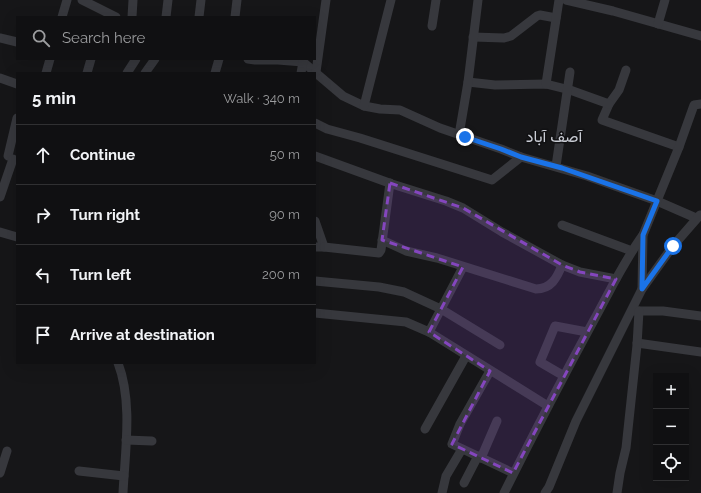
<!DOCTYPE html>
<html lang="en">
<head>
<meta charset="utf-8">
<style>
  body { margin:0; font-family:Raleway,Vazirmatn,sans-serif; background:#19191b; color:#f1f3f6 }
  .controls { position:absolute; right:12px; bottom:12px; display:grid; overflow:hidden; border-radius:0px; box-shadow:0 4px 16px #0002 }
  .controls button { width:36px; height:36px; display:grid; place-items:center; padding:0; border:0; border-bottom:1px solid #303032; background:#101012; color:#f1f3f6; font:20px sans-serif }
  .stop { position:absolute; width:12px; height:12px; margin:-9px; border:3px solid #1a73e8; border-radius:50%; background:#fff }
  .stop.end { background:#1a73e8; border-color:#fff; box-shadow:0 1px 4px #0008 }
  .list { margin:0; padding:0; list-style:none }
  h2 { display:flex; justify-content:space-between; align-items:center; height:52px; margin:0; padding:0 16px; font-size:17px }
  h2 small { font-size:13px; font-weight:400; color:#9c9d9f }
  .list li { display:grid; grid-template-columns:26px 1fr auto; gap:12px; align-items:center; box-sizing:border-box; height:60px; padding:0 16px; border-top:1px solid #303032 }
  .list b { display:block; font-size:15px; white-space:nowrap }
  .list em { font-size:13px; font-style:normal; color:#9c9d9f }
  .icon { flex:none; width:22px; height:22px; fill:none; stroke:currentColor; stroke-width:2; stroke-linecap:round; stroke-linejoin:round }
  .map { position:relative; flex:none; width:701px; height:493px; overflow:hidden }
  .search { position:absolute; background:#101012; box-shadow:0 4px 16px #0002; left:16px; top:16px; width:300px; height:44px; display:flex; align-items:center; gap:10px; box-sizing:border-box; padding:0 14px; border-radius:0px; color:#9c9d9f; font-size:15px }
  .panel { position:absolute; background:#101012; box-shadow:0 4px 16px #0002; left:16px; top:72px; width:300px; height:292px; border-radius:0px }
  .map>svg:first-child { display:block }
</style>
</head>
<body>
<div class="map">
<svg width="701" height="493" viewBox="0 0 701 493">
  <rect width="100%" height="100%" fill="#161618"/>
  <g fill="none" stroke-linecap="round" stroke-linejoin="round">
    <g stroke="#37383d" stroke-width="9">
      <path d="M 82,0 L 116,17"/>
      <path d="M 566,0 L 613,11 L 701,36"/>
      <path d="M 62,17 L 67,0"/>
      <path d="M 132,17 L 133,0"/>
      <path d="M 166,17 L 168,0"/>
      <path d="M 199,17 L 201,0"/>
      <path d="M 235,17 L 237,0"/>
      <path d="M 658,24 L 665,0"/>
      <path d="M 432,26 L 436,0"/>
      <path d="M 473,37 L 504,38 L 511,36 L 537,16 L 540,15 L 556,18"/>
      <path d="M 0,38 L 17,42"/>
      <path d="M 248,59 L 255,60 L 278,60 L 303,62 L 343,96 L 364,106 L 380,109 L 400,110 L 440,128 L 501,149 L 521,157 L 587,176 L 657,201 L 696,218"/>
      <path d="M 626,70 L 619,90 L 609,104 L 602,120 L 679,147"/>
      <path d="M 316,72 L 326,0"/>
      <path d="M 46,73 L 50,59"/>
      <path d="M 87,73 L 91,59"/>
      <path d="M 127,73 L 136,59"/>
      <path d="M 145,73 L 155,59"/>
      <path d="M 215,73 L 219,59"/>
      <path d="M 301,73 L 303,62"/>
      <path d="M 0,78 L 17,84"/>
      <path d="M 468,82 L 495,85 L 546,84 L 570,90 L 609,104"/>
      <path d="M 546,84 L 559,0"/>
      <path d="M 364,106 L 391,0"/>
      <path d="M 315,123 L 327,129 L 360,138 L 492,180 L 521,157"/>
      <path d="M 459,135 L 468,82 L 478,0"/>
      <path d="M 8,156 L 17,118"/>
      <path d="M 315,156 L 392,184 L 446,201 L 463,208 L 502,232 L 562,265 L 580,272 L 616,279"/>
      <path d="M 556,166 L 570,72"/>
      <path d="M 0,197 L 13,159"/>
      <path d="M 315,221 L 324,247 L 315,247"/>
      <path d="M 562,225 L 632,251"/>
      <path d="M 0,232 L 17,237"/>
      <path d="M 382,240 L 406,251 L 437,258 L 536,289 C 551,289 557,278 562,265"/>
      <path d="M 324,247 L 379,253 L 381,250 L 390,183"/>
      <path d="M 315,281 L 379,287 L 404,292 L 441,309 L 500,345"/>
      <path d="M 642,289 L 643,235 L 679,147 L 694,105 L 701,104"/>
      <path d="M 635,311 L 663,311 L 701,316"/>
      <path d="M 315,313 L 406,322 L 429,332 L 548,406"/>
      <path d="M 429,332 L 463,267"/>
      <path d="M 637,343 L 701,352"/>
      <path d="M 118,363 C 133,402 125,452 123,493"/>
      <path d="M 490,371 L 460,424 L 452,444 L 513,473"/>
      <path d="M 564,376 L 540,362 L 555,326 L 587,332"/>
      <path d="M 425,429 L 466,356"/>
      <path d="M 126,440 L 152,441"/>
      <path d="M 481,458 L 497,421"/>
      <path d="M 79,471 L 124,476"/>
      <path d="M 0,473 L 7,451"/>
      <path d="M 464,483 L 478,456"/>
      <path d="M 442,493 L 446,476 L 462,449"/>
      <path d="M 504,493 C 533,435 563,377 594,320 C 610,291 624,261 643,235"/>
      <path d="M 545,493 L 549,487 L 576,421 L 642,289 L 673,246 L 700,215"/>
      <path d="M 617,493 L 620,473 L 626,448 L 637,345 L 639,311"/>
    </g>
  </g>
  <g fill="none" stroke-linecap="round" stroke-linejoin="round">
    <path stroke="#1a73e8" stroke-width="5" d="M 465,137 L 501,149 L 521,157 L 562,168 L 657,201 L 643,235 L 642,289 L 673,246"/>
  </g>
  <path fill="#8446be" fill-opacity="0.2" stroke="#8446be" stroke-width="3" stroke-dasharray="8 5" stroke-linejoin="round" d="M 390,183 L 463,208 L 562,265 L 580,272 L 616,279 L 513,473 L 452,444 L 490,371 L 429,332 L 463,267 L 382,240 Z"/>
  <g text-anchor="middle" stroke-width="3" stroke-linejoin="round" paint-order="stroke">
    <g font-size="16" fill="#c9ccd4" stroke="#111113">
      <text x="554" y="142">آصف آباد</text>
    </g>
  </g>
</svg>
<div class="controls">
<button>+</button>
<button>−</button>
<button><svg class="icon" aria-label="locate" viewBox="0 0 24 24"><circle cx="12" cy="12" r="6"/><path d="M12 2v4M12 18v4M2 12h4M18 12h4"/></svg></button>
</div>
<div class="stop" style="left:673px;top:246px"></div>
<div class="stop end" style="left:465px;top:137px"></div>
<div class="search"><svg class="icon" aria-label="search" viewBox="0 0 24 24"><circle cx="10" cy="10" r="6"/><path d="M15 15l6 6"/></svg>Search here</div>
<section class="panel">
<h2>5 min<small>Walk · 340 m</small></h2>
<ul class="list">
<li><svg class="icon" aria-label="ahead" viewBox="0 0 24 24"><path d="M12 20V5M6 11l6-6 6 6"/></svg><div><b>Continue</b></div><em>50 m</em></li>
<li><svg class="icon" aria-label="right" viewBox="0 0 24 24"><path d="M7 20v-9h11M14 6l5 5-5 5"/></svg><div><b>Turn right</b></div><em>90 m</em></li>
<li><svg class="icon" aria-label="left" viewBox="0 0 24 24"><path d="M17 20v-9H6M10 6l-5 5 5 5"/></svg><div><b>Turn left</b></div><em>200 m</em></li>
<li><svg class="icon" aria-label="arrive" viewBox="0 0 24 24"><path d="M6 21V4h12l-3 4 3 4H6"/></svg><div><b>Arrive at destination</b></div></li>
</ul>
</section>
</div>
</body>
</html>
